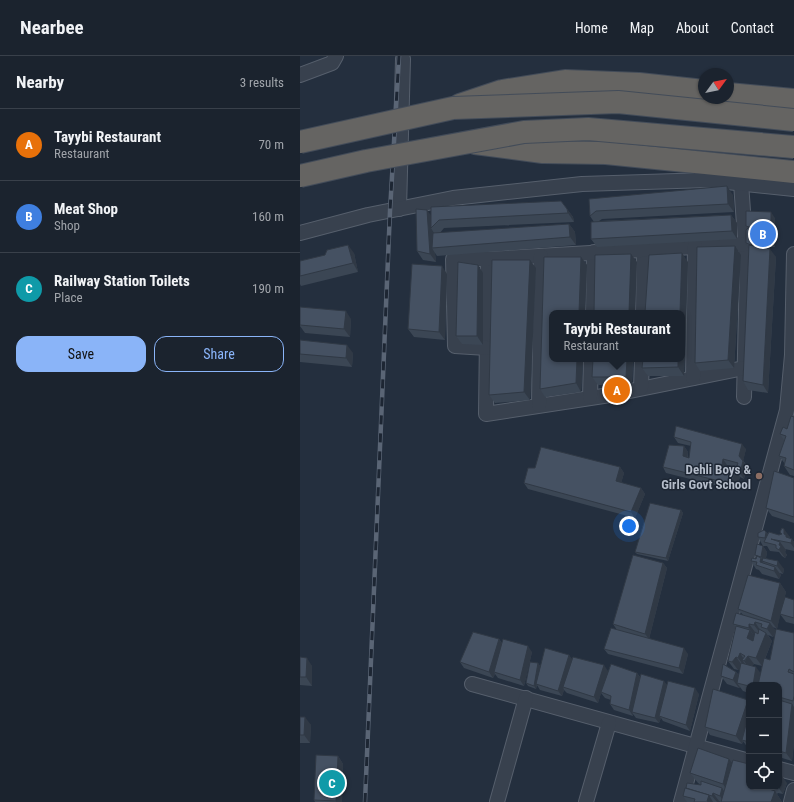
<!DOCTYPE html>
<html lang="en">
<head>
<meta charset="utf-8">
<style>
  body { margin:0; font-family:"Roboto Condensed",sans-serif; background:#282f3a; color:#f1f3f6 }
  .controls { position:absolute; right:12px; bottom:12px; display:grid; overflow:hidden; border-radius:8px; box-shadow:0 1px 3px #0004 }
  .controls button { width:36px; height:36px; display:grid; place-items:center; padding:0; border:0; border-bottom:1px solid #39404a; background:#1b232e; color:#f1f3f6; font:20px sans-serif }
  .compass { position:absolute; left:398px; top:12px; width:36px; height:36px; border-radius:50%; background:#1b232e; box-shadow:0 1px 3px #0004; rotate:57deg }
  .you { position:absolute; left:329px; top:470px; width:14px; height:14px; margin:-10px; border:3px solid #fff; border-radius:50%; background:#1a73e8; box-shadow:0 0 0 6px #1a73e833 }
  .badge { display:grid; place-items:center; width:26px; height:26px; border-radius:50%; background:#8ab4f8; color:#fff; font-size:13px; font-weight:700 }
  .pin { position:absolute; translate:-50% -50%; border:2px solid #fff; box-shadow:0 1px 4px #0006 }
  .popup { position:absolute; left:249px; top:254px; width:136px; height:52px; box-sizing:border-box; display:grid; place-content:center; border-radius:8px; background:#1b232e; filter:drop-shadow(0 1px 3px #0005); font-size:13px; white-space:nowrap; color:#a0a4aa }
  .popup b { font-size:15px; color:#f1f3f6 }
  .popup::after { content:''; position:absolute; left:50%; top:100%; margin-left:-8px; border:8px solid transparent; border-top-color:#1b232e }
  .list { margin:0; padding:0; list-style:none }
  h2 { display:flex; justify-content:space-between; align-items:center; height:52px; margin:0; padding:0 16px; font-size:17px }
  h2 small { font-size:13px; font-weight:400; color:#a0a4aa }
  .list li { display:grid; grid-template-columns:26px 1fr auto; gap:12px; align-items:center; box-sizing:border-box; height:72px; padding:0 16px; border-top:1px solid #39404a }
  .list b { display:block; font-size:15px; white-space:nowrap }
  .list p { margin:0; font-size:13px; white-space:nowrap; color:#a0a4aa }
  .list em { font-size:13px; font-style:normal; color:#a0a4aa }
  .actions { display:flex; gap:8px; padding:12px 16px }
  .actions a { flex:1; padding:9px 0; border:1px solid #8ab4f8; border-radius:12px; text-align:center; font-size:14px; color:#8ab4f8 }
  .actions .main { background:#8ab4f8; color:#111 }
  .icon { flex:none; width:22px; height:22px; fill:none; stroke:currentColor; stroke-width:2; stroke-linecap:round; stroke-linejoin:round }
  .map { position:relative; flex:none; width:494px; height:746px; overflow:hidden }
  header { display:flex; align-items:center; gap:24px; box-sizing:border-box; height:56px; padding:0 20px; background:#1b232e; border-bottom:1px solid #39404a }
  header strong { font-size:19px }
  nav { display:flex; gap:22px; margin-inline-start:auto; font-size:14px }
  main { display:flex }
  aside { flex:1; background:#1b232e }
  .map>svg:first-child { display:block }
</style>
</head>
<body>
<header>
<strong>Nearbee</strong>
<nav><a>Home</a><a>Map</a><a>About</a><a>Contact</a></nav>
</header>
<main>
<aside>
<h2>Nearby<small>3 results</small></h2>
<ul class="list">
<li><span class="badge" style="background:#e8710a">A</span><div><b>Tayybi Restaurant</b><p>Restaurant</p></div><em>70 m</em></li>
<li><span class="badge" style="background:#3f7fe0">B</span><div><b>Meat Shop</b><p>Shop</p></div><em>160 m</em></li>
<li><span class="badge" style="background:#0f9aa8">C</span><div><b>Railway Station Toilets</b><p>Place</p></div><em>190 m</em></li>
</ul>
<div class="actions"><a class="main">Save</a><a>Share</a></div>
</aside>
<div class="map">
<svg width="494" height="746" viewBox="0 0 494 746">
  <rect width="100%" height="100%" fill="#242f3e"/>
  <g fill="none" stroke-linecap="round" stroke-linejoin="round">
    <g stroke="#565f6c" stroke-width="16">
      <g id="minor">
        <path d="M 0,19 L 32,7 L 36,0"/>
        <path d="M 441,127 L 447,210 L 444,341"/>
        <path d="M 99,153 L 103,3"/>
        <path d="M 0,177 L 68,159 L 153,142 L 282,128 L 408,124 L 494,133"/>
        <path d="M 188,203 L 186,358 L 310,339 L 444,312"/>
        <path d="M 293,257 L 294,196"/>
        <path d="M 343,257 L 344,193"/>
        <path d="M 187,292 L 155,290 L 153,203 L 188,203 L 445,188"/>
        <path d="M 393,322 L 395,190"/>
        <path d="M 341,332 L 342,303"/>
        <path d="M 290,341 L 291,303"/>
        <path d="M 239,349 L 241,200"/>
        <path d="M 172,628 L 449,705"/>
        <path d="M 479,713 L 494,717"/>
        <path d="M 197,746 L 226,642"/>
        <path d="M 286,746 L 309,667"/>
        <path d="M 381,746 L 487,354 L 492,299 L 494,198"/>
        <path d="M 491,746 L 494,734"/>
      </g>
    </g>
    <g stroke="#434c59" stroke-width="24">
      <g id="trunk">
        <path d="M 428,38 L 494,44"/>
        <path d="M 160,49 L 202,35 L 265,25 L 339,28 L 404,35"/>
        <path d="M 175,87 L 243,96 L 306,97 L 494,116"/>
      </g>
    </g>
    <use href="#minor" stroke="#38414e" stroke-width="14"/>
    <use href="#trunk" stroke="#656462" stroke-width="22"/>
    <g stroke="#5a6575" stroke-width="4.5">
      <path id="rail" d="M 65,746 L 90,155 L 99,0"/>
    </g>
    <use href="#rail" stroke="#1d2633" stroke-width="3" stroke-dasharray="9" stroke-linecap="butt"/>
    <g stroke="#434c59" stroke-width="24" stroke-linecap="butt">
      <g id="trunk-bridge">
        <path d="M 0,86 L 153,52 L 318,46 L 494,64"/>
        <path d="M 0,120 L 66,105 L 224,76 L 288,73 L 494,91"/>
      </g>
    </g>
    <use href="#trunk-bridge" stroke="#656462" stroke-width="22"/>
  </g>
  <g fill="#3b4654" fill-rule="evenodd">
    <path d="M 433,139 L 434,156 L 302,163 L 299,165 L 431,159 L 437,167 L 437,183 L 297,191 L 291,183 L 294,166 L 290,160 L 289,143 Z"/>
    <path d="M 261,145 L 273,161 L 274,166 L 144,172 L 140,177 L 269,168 L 275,176 L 276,189 L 137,200 L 135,197 L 136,206 L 123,204 L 117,195 L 131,159 Z"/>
    <path d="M 475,162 L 475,191 L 460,191 L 476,201 L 468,337 L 448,334 L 443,325 L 449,191 L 446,187 L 448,172 L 446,170 Z"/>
    <path d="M 54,197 L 58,216 L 1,230 L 0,228 L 0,205 Z"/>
    <path d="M 441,199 L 434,312 L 400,315 L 395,307 Z"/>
    <path d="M 244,201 L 281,201 L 287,209 L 285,257 L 252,257 L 252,303 L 283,303 L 281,336 L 245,341 L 240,333 Z"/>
    <path d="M 388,206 L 384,320 L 348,320 L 342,312 Z"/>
    <path d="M 236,212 L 230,344 L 195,347 L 189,339 Z"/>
    <path d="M 183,217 L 183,289 L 162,288 L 156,280 Z"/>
    <path d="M 147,218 L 145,284 L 114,281 L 108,273 Z"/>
    <path d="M 0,251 L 51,263 L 50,281 L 5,277 L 0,270 Z"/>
    <path d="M 0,284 L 53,297 L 52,311 L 0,306 Z"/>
    <path d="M 293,303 L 333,303 L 332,329 L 298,329 L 292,321 Z"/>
    <path d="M 494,361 L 494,420 L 490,419 L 484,410 L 485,408 L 479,400 L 484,384 L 480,378 L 487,373 Z"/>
    <path d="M 374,381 L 446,393 L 443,404 L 447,410 L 444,423 L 440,421 L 435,434 L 366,417 L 363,411 L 384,390 L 388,396 L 388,402 L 389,402 L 391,390 L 378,387 ZM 427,409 L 436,411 L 436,412 L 427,410 Z"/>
    <path d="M 320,411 L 324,417 L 321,427 L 341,432 L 345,438 L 335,462 L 228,433 L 224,427 Z"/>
    <path d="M 494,422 L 494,467 L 472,460 L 466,452 Z"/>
    <path d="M 381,454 L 383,457 L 368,505 L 337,498 L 335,496 Z"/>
    <path d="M 466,476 L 468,478 L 479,479 L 481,478 L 480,476 L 490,481 L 490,482 L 494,486 L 494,495 L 485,493 L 486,494 L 485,496 L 487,499 L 485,502 L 482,500 L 479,496 L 470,495 L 467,490 L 463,490 L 458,481 Z"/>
    <path d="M 463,490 L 467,496 L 466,502 L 484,513 L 483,518 L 479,517 L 481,519 L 479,523 L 462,518 L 459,514 L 456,513 L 451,505 L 456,503 L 457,501 L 455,499 Z"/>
    <path d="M 363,507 L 367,512 L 349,583 L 388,598 L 383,618 L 308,598 L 304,593 L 317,574 L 313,568 Z"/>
    <path d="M 480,527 L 486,536 L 482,551 L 494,544 L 494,568 L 486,566 L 480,558 L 477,573 L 473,571 L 476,575 L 494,577 L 494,687 L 492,705 L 479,701 L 479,629 L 449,629 L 449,637 L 443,635 L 440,631 L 439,632 L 427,628 L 421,620 L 436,616 L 439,619 L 440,611 L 438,614 L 434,613 L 428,605 L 436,571 L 433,568 L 443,559 L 438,553 ZM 476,576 L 470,604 L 465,603 L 472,585 L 468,579 L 473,581 ZM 454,608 L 462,610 L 461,618 L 452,610 Z"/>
    <path d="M 199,583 L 202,587 L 232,596 L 224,630 L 198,622 L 195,618 L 193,622 L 164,612 L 160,606 Z"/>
    <path d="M 269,599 L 272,604 L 308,615 L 304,627 L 337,617 L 340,621 L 399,638 L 390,675 L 363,665 L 361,662 L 359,667 L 336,662 L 333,658 L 333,660 L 314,654 L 310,648 L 311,644 L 305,642 L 301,637 L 298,647 L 267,637 L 264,634 L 262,640 L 240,634 L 237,629 L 236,633 L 228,630 L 226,627 L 238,607 L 240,610 L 238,618 Z"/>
    <path d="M 0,601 L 12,610 L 12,630 L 0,629 Z"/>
    <path d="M 448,644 L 449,647 L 449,693 L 448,692 L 443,685 L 442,688 L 410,679 L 405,671 Z"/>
    <path d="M 0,661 L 11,669 L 10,687 L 0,687 Z"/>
    <path d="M 38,700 L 43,708 L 42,746 L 15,746 L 14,744 Z"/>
    <path d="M 390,717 L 449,731 L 479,731 L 487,727 L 483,738 L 478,737 L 477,738 L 482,746 L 420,746 L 419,745 L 419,746 L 387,746 L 383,740 L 387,733 L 386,732 L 401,729 L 398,727 Z"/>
  </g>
  <g fill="#303945">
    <path d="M 427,130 L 433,139 L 434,156 L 428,148 Z"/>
    <path d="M 267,153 L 273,161 L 274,166 L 268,157 Z"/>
    <path d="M 127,154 L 133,162 L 131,172 L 134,177 L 135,191 L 132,192 L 135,197 L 136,206 L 130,198 Z"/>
    <path d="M 471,156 L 475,162 L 475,191 L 471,186 Z"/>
    <path d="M 431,159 L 437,167 L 437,183 L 432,175 Z"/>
    <path d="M 269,168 L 275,176 L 276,189 L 270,181 Z"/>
    <path d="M 48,189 L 54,197 L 58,216 L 53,207 Z"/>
    <path d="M 435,190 L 441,199 L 434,312 L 428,304 Z"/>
    <path d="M 470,193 L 476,201 L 468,337 L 463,329 Z"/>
    <path d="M 382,197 L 388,206 L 384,320 L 378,311 L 378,303 L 382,303 L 382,257 L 380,257 Z"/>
    <path d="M 331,198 L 337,206 L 335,257 L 329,257 Z"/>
    <path d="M 281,201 L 287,209 L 285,257 L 279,257 Z"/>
    <path d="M 230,204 L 236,212 L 230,344 L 224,336 Z"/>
    <path d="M 178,209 L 183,217 L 183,289 L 177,280 Z"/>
    <path d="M 142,210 L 147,218 L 145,284 L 139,276 Z"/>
    <path d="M 46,255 L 51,263 L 50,281 L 44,273 Z"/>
    <path d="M 47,289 L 53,297 L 52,311 L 46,302 Z"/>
    <path d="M 277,303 L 283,303 L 281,336 L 276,327 Z"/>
    <path d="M 327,303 L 333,303 L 332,329 L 326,321 Z"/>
    <path d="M 442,388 L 446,393 L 443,406 L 439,400 Z"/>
    <path d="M 384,390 L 388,396 L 387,406 L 383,400 Z"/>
    <path d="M 423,403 L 427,409 L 426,415 L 422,409 Z"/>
    <path d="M 443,405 L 447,410 L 444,423 L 440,417 Z"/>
    <path d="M 320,411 L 324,417 L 320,431 L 316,425 Z"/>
    <path d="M 436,415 L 440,421 L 435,434 L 431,428 Z"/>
    <path d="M 341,432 L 345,438 L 335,462 L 331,456 Z"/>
    <path d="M 381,454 L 383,457 L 368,505 L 366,502 Z"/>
    <path d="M 484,473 L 490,481 L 490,484 L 492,483 L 494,486 L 494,492 L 484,478 Z"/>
    <path d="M 466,476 L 472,484 L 468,487 L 465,482 Z"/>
    <path d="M 480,486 L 486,494 L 485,496 L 487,499 L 485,502 L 479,494 L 479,489 Z"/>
    <path d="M 463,490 L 467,496 L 465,506 L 461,501 Z"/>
    <path d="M 461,502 L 464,506 L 462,505 L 466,512 L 460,506 Z"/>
    <path d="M 478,505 L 484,513 L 483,518 L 477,510 Z"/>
    <path d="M 363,507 L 367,512 L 349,583 L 345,578 Z"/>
    <path d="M 475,511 L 481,519 L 479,523 L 474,515 Z"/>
    <path d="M 480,527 L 486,536 L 477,573 L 471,565 Z"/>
    <path d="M 455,566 L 460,574 L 460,577 L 454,569 Z"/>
    <path d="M 470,567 L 476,575 L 473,581 L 467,573 Z"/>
    <path d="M 449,568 L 455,576 L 454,580 L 449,572 Z"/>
    <path d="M 450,574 L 456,583 L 453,590 L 447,582 Z"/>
    <path d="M 466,577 L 472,585 L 462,610 L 456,602 Z"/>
    <path d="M 199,583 L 203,589 L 194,616 L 195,618 L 193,622 L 189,616 Z"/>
    <path d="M 228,590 L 232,596 L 224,630 L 220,624 Z"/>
    <path d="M 384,592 L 388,598 L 383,618 L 379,612 Z"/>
    <path d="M 440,597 L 445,605 L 448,600 L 454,608 L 450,613 L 444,605 L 442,604 L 445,608 L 444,610 L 438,602 Z"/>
    <path d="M 269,599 L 273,604 L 263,631 L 264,634 L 262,640 L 258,635 Z"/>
    <path d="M 436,601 L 442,609 L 438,614 L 432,606 Z"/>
    <path d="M 7,602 L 12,610 L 12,630 L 6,621 Z"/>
    <path d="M 238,607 L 240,610 L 236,633 L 234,630 Z"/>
    <path d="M 304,609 L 308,615 L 298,647 L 294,641 Z"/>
    <path d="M 456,611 L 462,619 L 460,629 L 453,629 Z"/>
    <path d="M 436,616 L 442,624 L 437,627 L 440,631 L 439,632 L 433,624 Z"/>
    <path d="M 337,617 L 341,623 L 332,656 L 333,658 L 333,660 L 329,654 Z"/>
    <path d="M 364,625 L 368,630 L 359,660 L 361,662 L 359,667 L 355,662 Z"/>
    <path d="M 395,632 L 399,638 L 390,675 L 386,669 Z"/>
    <path d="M 448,644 L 449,647 L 449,666 L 442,684 L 443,685 L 442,688 L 436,680 Z"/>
    <path d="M 492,648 L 494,651 L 494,687 L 492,705 L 486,697 Z"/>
    <path d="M 5,661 L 11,669 L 10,687 L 4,679 Z"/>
    <path d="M 38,700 L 43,708 L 42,746 L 36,746 L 36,745 Z"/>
    <path d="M 429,703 L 437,713 L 430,739 L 423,728 Z"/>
    <path d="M 479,716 L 487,727 L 483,738 L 478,731 L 479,731 Z"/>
    <path d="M 466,731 L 467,731 L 473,740 L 475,735 L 482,746 L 471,746 Z"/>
    <path d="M 422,732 L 428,741 L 424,746 L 420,740 Z"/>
    <path d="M 413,737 L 419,745 L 419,746 L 417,746 L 412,740 Z"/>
    <path d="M 409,739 L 413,746 L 407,746 Z"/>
  </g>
  <g fill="#455162" stroke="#303945" fill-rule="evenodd">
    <path d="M 427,130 L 428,148 L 296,155 L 290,160 L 289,143 Z"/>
    <path d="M 261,145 L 267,153 L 268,157 L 139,164 L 131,172 L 131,151 Z"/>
    <path d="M 116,153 L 127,154 L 130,198 L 117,195 Z"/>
    <path d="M 446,155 L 471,156 L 471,186 L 455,185 L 451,189 L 446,187 L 446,174 L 449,171 L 446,170 Z"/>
    <path d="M 431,159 L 432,175 L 291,183 L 291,166 Z"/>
    <path d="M 269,168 L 270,181 L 132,192 L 133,177 Z"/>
    <path d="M 48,189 L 53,207 L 0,220 L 0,205 L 25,199 L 27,194 Z"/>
    <path d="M 449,189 L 470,193 L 463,329 L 443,325 Z"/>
    <path d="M 435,190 L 428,304 L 395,307 L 397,191 Z"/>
    <path d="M 382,197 L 380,257 L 345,257 L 349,199 Z"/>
    <path d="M 331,198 L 329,257 L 294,257 L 295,199 Z"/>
    <path d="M 244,201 L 281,201 L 279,257 L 252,257 L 252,303 L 277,303 L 276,327 L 240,333 Z"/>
    <path d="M 192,204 L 230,204 L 224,336 L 189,339 Z"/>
    <path d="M 158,206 L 178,209 L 177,280 L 156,280 Z"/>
    <path d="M 112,208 L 142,210 L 139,276 L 108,273 Z"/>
    <path d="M 0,251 L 46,255 L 44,273 L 0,269 Z"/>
    <path d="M 0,284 L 47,289 L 46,302 L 0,298 Z"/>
    <path d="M 293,303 L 327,303 L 326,321 L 292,321 Z"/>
    <path d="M 343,303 L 378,303 L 378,311 L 342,312 Z"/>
    <path d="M 491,360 L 494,361 L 494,414 L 484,410 L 486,402 L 479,400 L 486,380 L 480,378 L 483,371 L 487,373 Z"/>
    <path d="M 376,370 L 442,388 L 439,400 L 443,405 L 440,417 L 436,415 L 431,428 L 363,411 L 369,389 L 384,390 L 383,400 L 389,402 L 391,386 L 374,381 ZM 423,403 L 438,407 L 436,412 L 422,409 Z"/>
    <path d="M 241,391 L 320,411 L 316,425 L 341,432 L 331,456 L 224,427 L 228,412 L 235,412 Z"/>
    <path d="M 474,415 L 494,422 L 494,461 L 466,452 Z"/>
    <path d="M 350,447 L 381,454 L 366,502 L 335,496 Z"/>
    <path d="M 482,472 L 484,473 L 484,478 L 486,479 L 486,481 L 492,483 L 491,487 L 471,483 L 480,486 L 479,489 L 481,490 L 479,494 L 476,492 L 476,489 L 464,486 L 469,476 L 479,479 L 482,478 L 480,476 Z"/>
    <path d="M 464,474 L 466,476 L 465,482 L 458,481 L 458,477 Z"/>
    <path d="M 457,488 L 463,490 L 461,501 L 455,499 Z"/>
    <path d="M 333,499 L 363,507 L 345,578 L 313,568 Z"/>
    <path d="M 457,500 L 461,502 L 460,506 L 475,511 L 474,515 L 456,509 L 457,506 L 451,505 L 452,502 L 456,503 Z"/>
    <path d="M 463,502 L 478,505 L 477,510 L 462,505 Z"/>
    <path d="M 448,519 L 480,527 L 471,565 L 438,553 Z"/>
    <path d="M 485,541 L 494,544 L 494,562 L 480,558 Z"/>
    <path d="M 436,557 L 470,567 L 467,573 L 461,571 L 462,568 L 455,566 L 454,569 L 449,568 L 449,572 L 433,568 Z"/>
    <path d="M 436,570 L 450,574 L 447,582 L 453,585 L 455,576 L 458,578 L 459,573 L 466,577 L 456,602 L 448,600 L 444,605 L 442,604 L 445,600 L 440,597 L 438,602 L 436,601 L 432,606 L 428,605 Z"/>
    <path d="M 311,572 L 384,592 L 379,612 L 304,593 Z"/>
    <path d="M 476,573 L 494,577 L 494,616 L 489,613 L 488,616 L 494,618 L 494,640 L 493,645 L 479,641 L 479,629 L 458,629 L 464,602 L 470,604 Z"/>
    <path d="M 173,576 L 199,583 L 189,616 L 160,606 Z"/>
    <path d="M 203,583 L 228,590 L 220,624 L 194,616 Z"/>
    <path d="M 245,592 L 269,599 L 258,635 L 236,628 Z"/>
    <path d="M 0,601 L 7,602 L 6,621 L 0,621 Z"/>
    <path d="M 273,601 L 304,609 L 294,641 L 263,631 Z"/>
    <path d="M 230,606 L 238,607 L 234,630 L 226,627 Z"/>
    <path d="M 441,607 L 456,611 L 453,629 L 449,629 L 449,630 L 437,627 Z"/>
    <path d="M 311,608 L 337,617 L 329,654 L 310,648 L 311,640 L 301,636 Z"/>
    <path d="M 423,608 L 436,616 L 433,624 L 421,620 Z"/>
    <path d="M 341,618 L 364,625 L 355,662 L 332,656 Z"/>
    <path d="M 368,625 L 395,632 L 386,669 L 359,660 Z"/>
    <path d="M 413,633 L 448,644 L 436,680 L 405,671 Z"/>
    <path d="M 479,644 L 492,648 L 486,697 L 479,695 Z"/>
    <path d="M 449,657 L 449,686 L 442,684 Z"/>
    <path d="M 0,661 L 5,661 L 4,679 L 0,679 Z"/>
    <path d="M 398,692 L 429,703 L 423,728 L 390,717 Z"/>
    <path d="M 16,699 L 38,700 L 36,745 L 14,744 Z"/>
    <path d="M 433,704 L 449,708 L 449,731 L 466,731 L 466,732 L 475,735 L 471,746 L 421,746 Z"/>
    <path d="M 401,725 L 422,732 L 420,740 L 413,737 L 412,740 L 386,732 L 387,727 L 401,729 Z"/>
    <path d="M 385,732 L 409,739 L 407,745 L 409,746 L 394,746 L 395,743 L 383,740 Z"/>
  </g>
  <circle fill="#8d6e63" stroke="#1d2633" stroke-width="1.5" cx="459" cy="420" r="4"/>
  <g text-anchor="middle" stroke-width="3" stroke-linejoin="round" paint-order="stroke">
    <g font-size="13" font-weight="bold" fill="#b4bcc9" stroke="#1d2633" text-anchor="end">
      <text x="451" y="418">Dehli Boys &amp;<tspan x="451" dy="15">Girls Govt School</tspan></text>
    </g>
  </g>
</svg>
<div class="controls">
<button>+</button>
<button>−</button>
<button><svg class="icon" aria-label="locate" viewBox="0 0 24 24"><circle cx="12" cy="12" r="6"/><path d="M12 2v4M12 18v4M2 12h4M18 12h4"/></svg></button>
</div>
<svg class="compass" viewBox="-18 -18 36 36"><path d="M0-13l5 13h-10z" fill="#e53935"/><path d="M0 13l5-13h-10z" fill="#a0a4aa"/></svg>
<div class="you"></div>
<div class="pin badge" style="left:317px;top:334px;background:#e8710a">A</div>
<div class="popup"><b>Tayybi Restaurant</b>Restaurant</div>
<div class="pin badge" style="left:463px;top:178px;background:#3f7fe0">B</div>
<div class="pin badge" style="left:32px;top:727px;background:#0f9aa8">C</div>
</div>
</main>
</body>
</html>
